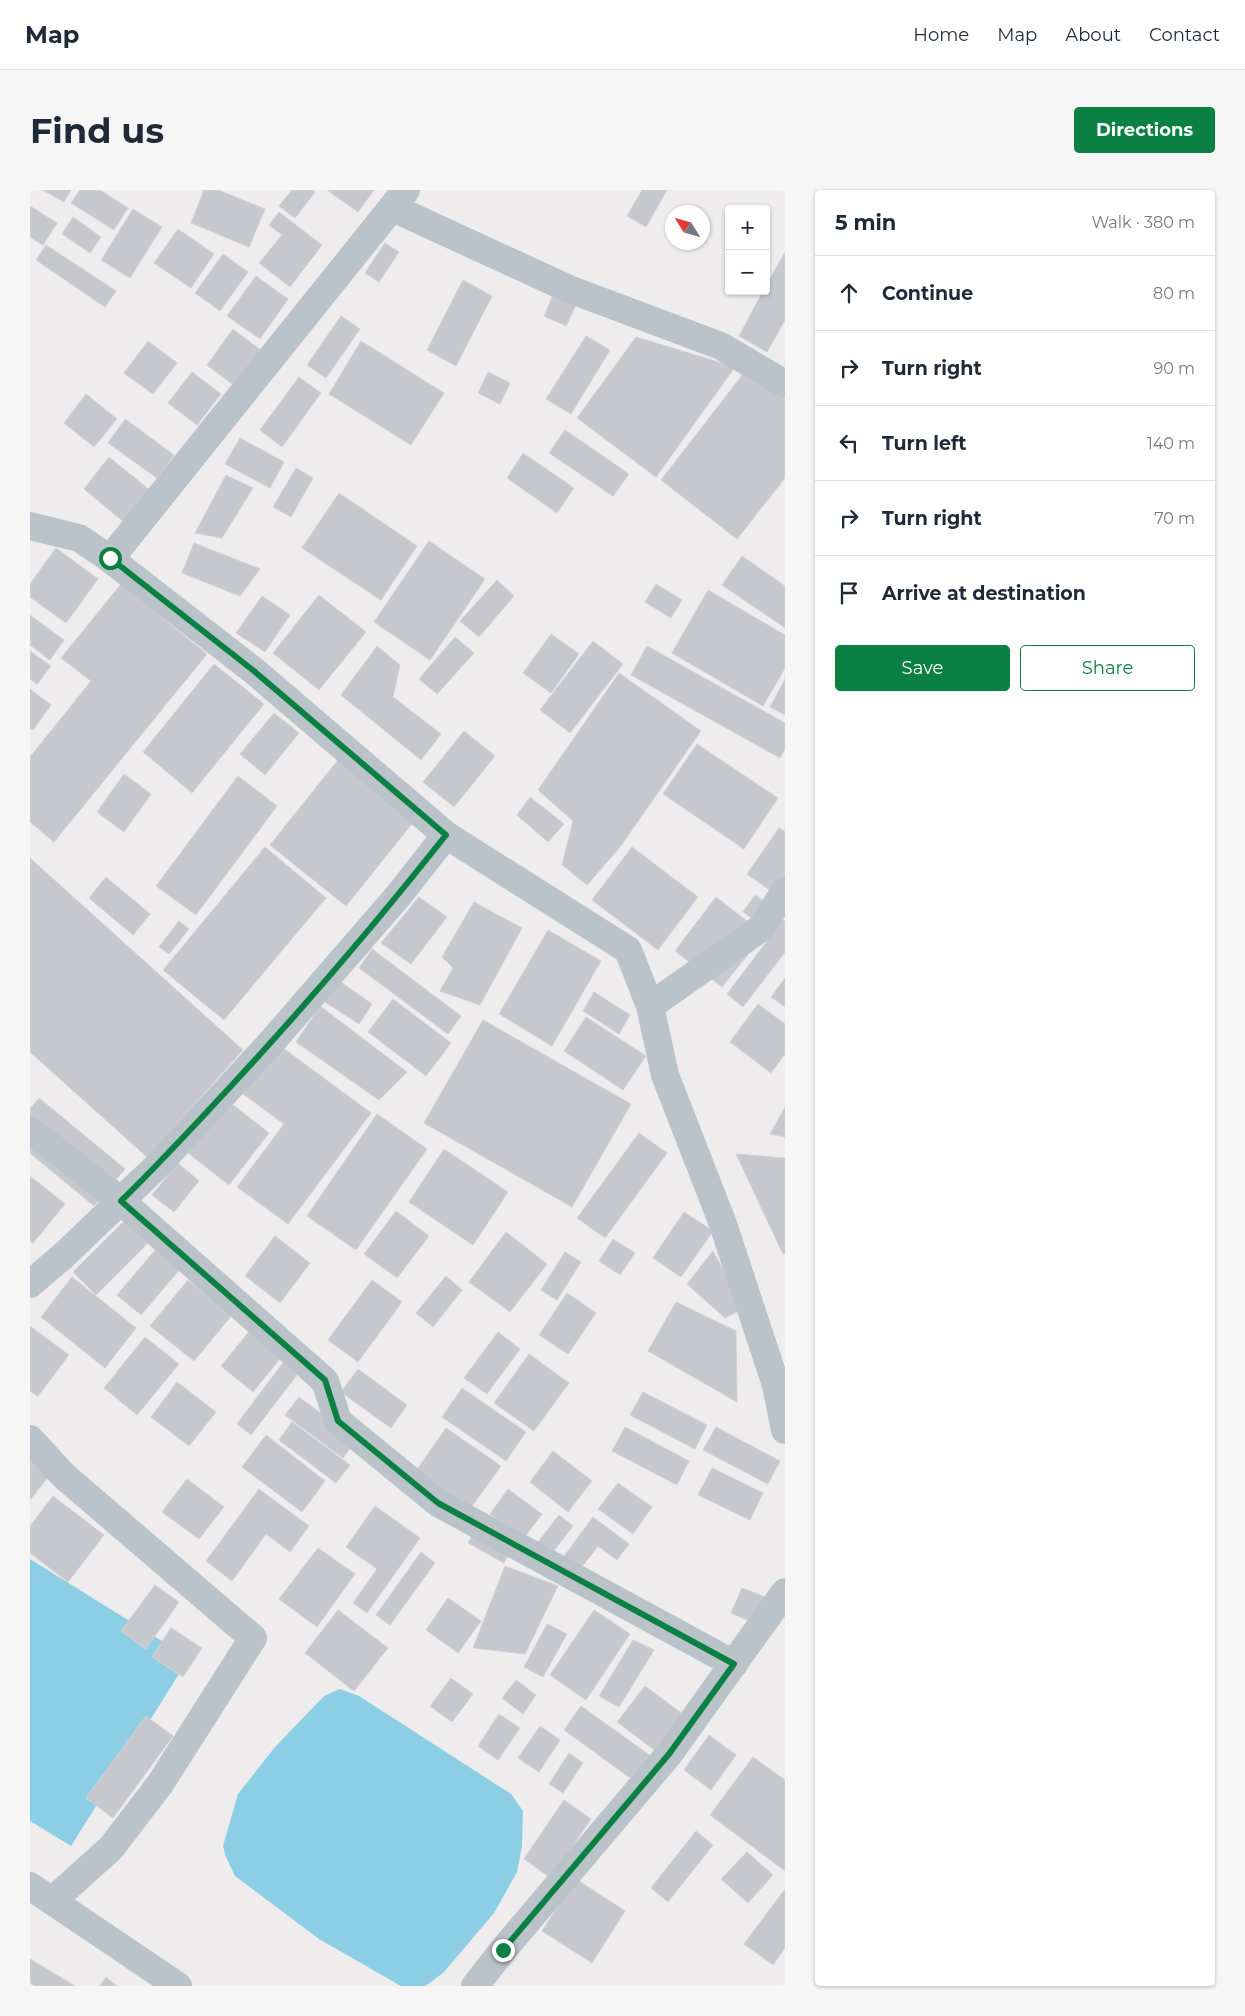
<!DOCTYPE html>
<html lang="en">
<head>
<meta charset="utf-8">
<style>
  body { margin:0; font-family:Montserrat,sans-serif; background:#f6f6f7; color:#1f2937 }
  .controls { position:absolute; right:15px; top:15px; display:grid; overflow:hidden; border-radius:5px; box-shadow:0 1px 4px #0004 }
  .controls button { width:45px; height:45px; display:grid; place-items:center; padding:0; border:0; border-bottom:1px solid #e0e1e3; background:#fff; color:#1f2937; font:25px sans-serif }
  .compass { position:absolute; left:635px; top:15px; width:45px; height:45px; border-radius:50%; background:#fff; box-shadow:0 1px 4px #0004; rotate:307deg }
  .stop { position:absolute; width:15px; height:15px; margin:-11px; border:4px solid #0b8043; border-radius:50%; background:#fff }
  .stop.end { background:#0b8043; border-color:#fff; box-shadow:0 1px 5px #0008 }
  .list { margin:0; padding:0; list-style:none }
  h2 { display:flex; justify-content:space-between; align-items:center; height:65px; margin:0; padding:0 20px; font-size:21px }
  h2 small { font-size:16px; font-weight:400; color:#747a83 }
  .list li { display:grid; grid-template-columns:32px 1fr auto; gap:15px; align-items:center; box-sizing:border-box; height:75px; padding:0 20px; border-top:1px solid #e0e1e3 }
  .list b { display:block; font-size:19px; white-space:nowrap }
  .list em { font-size:16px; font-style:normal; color:#747a83 }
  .actions { display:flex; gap:10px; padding:15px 20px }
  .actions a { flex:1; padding:11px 0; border:1px solid #0b8043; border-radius:5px; text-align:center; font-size:18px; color:#0b8043 }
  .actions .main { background:#0b8043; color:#fff }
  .icon { flex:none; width:28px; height:28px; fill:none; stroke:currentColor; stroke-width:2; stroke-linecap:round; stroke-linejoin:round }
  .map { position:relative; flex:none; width:755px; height:1796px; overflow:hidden; border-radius:5px }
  header { display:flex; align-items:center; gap:30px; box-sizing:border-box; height:70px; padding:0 25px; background:#fff; border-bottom:1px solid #e0e1e3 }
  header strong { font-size:24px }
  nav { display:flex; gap:28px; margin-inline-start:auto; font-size:18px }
  .intro { display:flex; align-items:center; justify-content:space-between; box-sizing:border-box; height:120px; padding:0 30px }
  h1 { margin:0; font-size:35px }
  .button { padding:12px 22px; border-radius:5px; background:#0b8043; color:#fff; font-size:18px; font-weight:700 }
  main { display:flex; gap:30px; padding:0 30px }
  aside { flex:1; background:#fff; border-radius:5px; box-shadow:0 1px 4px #0004 }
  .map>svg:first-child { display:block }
</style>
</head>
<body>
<header>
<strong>Map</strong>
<nav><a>Home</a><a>Map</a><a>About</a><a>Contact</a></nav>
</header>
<div class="intro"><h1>Find us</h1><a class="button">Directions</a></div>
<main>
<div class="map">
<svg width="755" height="1796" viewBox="0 0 755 1796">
  <rect width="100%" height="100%" fill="#eeecec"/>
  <g fill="#8ccee4">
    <path d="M 0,1369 L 159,1468 L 41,1656 L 0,1631 Z"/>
    <path d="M 310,1499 L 329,1506 L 481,1604 L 493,1621 L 492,1656 L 487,1682 L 464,1723 L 414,1782 L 401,1792 L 395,1796 L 371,1796 L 289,1749 L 205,1686 L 196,1667 L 193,1656 L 208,1604 L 245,1557 L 294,1506 Z"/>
  </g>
  <g fill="#c7c8ce" stroke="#d0d2d7">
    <path d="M 13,0 L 41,0 L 34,12 Z"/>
    <path d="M 50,0 L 70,0 L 98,18 L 84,40 L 41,13 Z"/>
    <path d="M 174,0 L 188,0 L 235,19 L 219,57 L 161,33 Z"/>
    <path d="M 262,0 L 283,0 L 285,2 L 265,28 L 249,16 Z"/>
    <path d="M 297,0 L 344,0 L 328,22 Z"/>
    <path d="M 612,0 L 637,0 L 616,37 L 597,26 Z"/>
    <path d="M 0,16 L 27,33 L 13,55 L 0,47 Z"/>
    <path d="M 103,19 L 132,37 L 100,88 L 71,70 Z"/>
    <path d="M 249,22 L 292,55 L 260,97 L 229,73 L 252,45 L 239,35 Z"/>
    <path d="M 43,27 L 71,47 L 60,63 L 32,44 Z"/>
    <path d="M 148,39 L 184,64 L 161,98 L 124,73 Z"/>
    <path d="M 355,53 L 369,62 L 349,92 L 335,83 Z"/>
    <path d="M 16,55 L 86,101 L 75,117 L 6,70 Z"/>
    <path d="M 755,62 L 755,130 L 737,162 L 709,146 L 733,101 L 736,101 L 736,96 Z"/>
    <path d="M 193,64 L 218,82 L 190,121 L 165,103 Z"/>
    <path d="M 226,86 L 258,109 L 230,149 L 197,126 Z"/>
    <path d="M 433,90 L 462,106 L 426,176 L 397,160 Z"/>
    <path d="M 523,105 L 546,115 L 536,136 L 514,126 Z"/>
    <path d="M 311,126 L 330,139 L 296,188 L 277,175 Z"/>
    <path d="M 203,139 L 232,161 L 206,197 L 177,175 Z"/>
    <path d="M 556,146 L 580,160 L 541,224 L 516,209 Z"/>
    <path d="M 606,147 L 705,177 L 626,287 L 547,228 Z"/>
    <path d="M 118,151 L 147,173 L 123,204 L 94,183 Z"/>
    <path d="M 331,151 L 414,203 L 381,255 L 299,204 Z"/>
    <path d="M 717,179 L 755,209 L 755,288 L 707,349 L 631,290 Z"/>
    <path d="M 162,182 L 191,204 L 167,235 L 138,213 Z"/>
    <path d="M 458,182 L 480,193 L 470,214 L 448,203 Z"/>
    <path d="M 269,187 L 291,203 L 252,257 L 230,240 Z"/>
    <path d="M 56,204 L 87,229 L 64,257 L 34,233 Z"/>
    <path d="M 95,229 L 144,265 L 127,288 L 78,253 Z"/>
    <path d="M 535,240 L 599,284 L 583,306 L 519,263 Z"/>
    <path d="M 210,248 L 254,272 L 240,298 L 195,274 Z"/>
    <path d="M 493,263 L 544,298 L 527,323 L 477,288 Z"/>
    <path d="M 79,267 L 121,301 L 95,333 L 54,299 Z"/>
    <path d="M 266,278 L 283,288 L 261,327 L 243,317 Z"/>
    <path d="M 196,285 L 223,298 L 192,348 L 165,343 Z"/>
    <path d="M 309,303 L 387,356 L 351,410 L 272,358 Z"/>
    <path d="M 399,351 L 455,389 L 400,470 L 344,432 Z"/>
    <path d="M 164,353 L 230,379 L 210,406 L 152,383 Z"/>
    <path d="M 26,358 L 68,389 L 36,433 L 0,407 L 0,394 Z"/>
    <path d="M 712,366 L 755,396 L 755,438 L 692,395 Z"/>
    <path d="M 467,390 L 484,406 L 449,447 L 430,431 Z"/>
    <path d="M 91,394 L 177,464 L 24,652 L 0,632 L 0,567 L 61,491 L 31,468 Z"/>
    <path d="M 626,394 L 652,410 L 641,428 L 615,412 Z"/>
    <path d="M 678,400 L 755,445 L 755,478 L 733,516 L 642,463 Z"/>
    <path d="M 289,405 L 336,442 L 289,500 L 243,463 Z"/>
    <path d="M 232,406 L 260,425 L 235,462 L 206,443 Z"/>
    <path d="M 0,425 L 34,450 L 20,470 L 0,455 Z"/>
    <path d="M 521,444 L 549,464 L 521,503 L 493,483 Z"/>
    <path d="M 425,447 L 444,463 L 407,504 L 389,489 Z"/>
    <path d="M 563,451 L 593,474 L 540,543 L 510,520 Z"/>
    <path d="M 347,456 L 370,475 L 363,507 L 411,544 L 391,570 L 311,505 Z"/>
    <path d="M 617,456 L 755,533 L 755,559 L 750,568 L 601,485 Z"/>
    <path d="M 0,461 L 21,476 L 7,494 L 0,489 Z"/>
    <path d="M 184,474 L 234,514 L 162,603 L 113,562 Z"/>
    <path d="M 589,483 L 671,541 L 590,657 L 557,695 L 532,675 L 543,631 L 508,600 Z"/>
    <path d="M 755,489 L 755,525 L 740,517 Z"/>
    <path d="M 0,499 L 21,515 L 3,540 L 0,538 Z"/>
    <path d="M 244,523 L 269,543 L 235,585 L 210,564 Z"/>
    <path d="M 434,541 L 465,566 L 424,617 L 393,592 Z"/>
    <path d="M 667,554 L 748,608 L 714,659 L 633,604 Z"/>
    <path d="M 308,570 L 384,631 L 316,716 L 240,655 Z"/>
    <path d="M 94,584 L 121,604 L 94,642 L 67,622 Z"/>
    <path d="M 208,586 L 247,616 L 166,725 L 126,696 Z"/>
    <path d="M 500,607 L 534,634 L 518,652 L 487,625 Z"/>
    <path d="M 749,638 L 755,642 L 755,711 L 717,684 Z"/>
    <path d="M 235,657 L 296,708 L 194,830 L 133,780 Z"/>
    <path d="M 602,657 L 668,707 L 628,760 L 562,710 Z"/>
    <path d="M 0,668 L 213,860 L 117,967 L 0,862 Z"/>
    <path d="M 76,687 L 120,724 L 103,745 L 59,708 Z"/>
    <path d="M 725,705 L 749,722 L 737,739 L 713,722 Z"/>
    <path d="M 389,707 L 417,727 L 381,774 L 351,753 Z"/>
    <path d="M 686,707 L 734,744 L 692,797 L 645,761 Z"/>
    <path d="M 444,712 L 492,738 L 450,815 L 410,801 L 423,778 L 412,767 Z"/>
    <path d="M 753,730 L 755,731 L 755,762 L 713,817 L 697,804 Z"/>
    <path d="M 149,731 L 159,739 L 139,764 L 129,757 Z"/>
    <path d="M 518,740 L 571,771 L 522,856 L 469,824 Z"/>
    <path d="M 342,759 L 431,826 L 418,844 L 329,778 Z"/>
    <path d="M 305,788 L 342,814 L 329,834 L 292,810 Z"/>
    <path d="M 755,788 L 755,817 L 741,807 Z"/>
    <path d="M 564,802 L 600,825 L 589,844 L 553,821 Z"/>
    <path d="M 363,809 L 421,853 L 396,886 L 338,842 Z"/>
    <path d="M 728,814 L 755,834 L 755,864 L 741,883 L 700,852 Z"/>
    <path d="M 290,816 L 377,882 L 349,910 L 266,852 Z"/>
    <path d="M 556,827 L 616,866 L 593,900 L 534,861 Z"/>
    <path d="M 453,830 L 601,914 L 542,1017 L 394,933 Z"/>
    <path d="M 249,855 L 341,923 L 258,1034 L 207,997 L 254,934 L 213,904 Z"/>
    <path d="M 9,908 L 95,979 L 64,1016 L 0,963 L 0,919 Z"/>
    <path d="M 198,911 L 239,943 L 199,995 L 158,963 Z"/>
    <path d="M 755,917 L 755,947 L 740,944 Z"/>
    <path d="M 347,924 L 397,959 L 326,1060 L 277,1026 Z"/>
    <path d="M 609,943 L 637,963 L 575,1048 L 547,1028 Z"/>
    <path d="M 414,959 L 478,1002 L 443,1055 L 379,1012 Z"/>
    <path d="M 706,964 L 755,968 L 755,1064 L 753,1064 Z"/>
    <path d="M 148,973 L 169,991 L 144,1022 L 122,1005 Z"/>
    <path d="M 0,986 L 35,1014 L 3,1053 L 0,1051 Z"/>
    <path d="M 366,1021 L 399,1046 L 367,1088 L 334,1064 Z"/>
    <path d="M 654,1022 L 683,1041 L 651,1087 L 623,1068 Z"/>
    <path d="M 100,1025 L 123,1048 L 66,1105 L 43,1082 Z"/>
    <path d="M 476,1042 L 517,1074 L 480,1122 L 439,1092 Z"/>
    <path d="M 245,1046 L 280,1073 L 250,1113 L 215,1086 Z"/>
    <path d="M 583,1049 L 605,1063 L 590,1085 L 569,1071 Z"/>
    <path d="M 132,1052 L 156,1072 L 111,1125 L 87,1105 Z"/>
    <path d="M 683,1061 L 714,1118 L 695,1128 L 657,1094 Z"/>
    <path d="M 535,1062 L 551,1072 L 527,1110 L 511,1100 Z"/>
    <path d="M 416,1086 L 432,1100 L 403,1137 L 386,1123 Z"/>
    <path d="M 42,1087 L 106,1138 L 75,1178 L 11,1127 Z"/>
    <path d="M 158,1090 L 202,1125 L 164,1171 L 120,1136 Z"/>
    <path d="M 342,1090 L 372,1112 L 328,1172 L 298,1150 Z"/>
    <path d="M 537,1103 L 566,1123 L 538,1164 L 509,1145 Z"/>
    <path d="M 646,1112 L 706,1141 L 707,1212 L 618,1161 Z"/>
    <path d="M 226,1133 L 258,1159 L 223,1202 L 191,1176 Z"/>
    <path d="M 0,1136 L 39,1165 L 8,1206 L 0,1201 Z"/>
    <path d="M 468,1142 L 490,1159 L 457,1204 L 434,1188 Z"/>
    <path d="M 115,1147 L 149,1174 L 107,1225 L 74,1198 Z"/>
    <path d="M 499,1164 L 539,1193 L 504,1241 L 464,1213 Z"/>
    <path d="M 258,1166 L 273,1177 L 221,1245 L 207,1234 Z"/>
    <path d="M 328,1179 L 377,1215 L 361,1238 L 311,1202 Z"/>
    <path d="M 147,1192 L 186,1222 L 159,1256 L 121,1227 Z"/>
    <path d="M 432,1198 L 496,1242 L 476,1271 L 412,1227 Z"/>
    <path d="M 613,1202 L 677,1235 L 665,1259 L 600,1225 Z"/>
    <path d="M 269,1207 L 326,1249 L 313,1268 L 255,1225 Z"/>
    <path d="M 262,1232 L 320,1275 L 306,1293 L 249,1250 Z"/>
    <path d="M 595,1237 L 659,1271 L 647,1295 L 582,1261 Z"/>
    <path d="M 686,1237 L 750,1271 L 738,1294 L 673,1260 Z"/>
    <path d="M 416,1238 L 471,1276 L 440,1319 L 386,1281 Z"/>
    <path d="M 236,1245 L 295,1291 L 272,1322 L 212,1277 Z"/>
    <path d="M 523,1261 L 562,1291 L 538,1322 L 500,1292 Z"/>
    <path d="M 0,1263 L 23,1281 L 0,1310 Z"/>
    <path d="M 682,1278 L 733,1303 L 720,1330 L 668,1305 Z"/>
    <path d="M 157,1289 L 194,1317 L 169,1349 L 132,1322 Z"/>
    <path d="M 588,1293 L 622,1317 L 603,1344 L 568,1319 Z"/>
    <path d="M 229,1299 L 279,1336 L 260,1362 L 236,1344 L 202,1391 L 176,1371 Z"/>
    <path d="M 478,1299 L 512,1324 L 493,1349 L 460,1324 Z"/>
    <path d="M 23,1306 L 74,1345 L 38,1392 L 0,1363 L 0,1336 Z"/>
    <path d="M 345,1316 L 390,1348 L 337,1423 L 323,1413 L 347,1379 L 316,1357 Z"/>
    <path d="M 529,1325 L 543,1336 L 519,1367 L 505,1356 Z"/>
    <path d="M 563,1327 L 599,1354 L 587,1370 L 568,1356 L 545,1386 L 529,1373 Z"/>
    <path d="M 446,1339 L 482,1359 L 474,1373 L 438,1353 Z"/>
    <path d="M 288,1358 L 325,1384 L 287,1437 L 249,1409 Z"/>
    <path d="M 391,1362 L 405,1373 L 360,1435 L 346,1425 Z"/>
    <path d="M 475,1376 L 528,1396 L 495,1464 L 443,1458 Z"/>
    <path d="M 125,1395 L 149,1412 L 116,1459 L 91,1441 Z"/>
    <path d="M 712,1398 L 735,1407 L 724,1433 L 701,1423 Z"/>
    <path d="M 418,1408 L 451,1431 L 428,1463 L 396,1440 Z"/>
    <path d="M 308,1420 L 358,1458 L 324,1501 L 275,1463 Z"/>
    <path d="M 564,1420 L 600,1444 L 556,1510 L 520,1485 Z"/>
    <path d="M 517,1434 L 537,1444 L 513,1487 L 494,1477 Z"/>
    <path d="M 141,1438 L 172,1458 L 153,1487 L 122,1467 Z"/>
    <path d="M 603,1450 L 624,1460 L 589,1517 L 569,1506 Z"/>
    <path d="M 421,1488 L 443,1504 L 422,1532 L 400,1516 Z"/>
    <path d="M 486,1490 L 506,1505 L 493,1524 L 472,1508 Z"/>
    <path d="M 615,1496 L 654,1525 L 627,1562 L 587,1532 Z"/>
    <path d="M 551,1516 L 625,1569 L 607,1593 L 534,1540 Z"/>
    <path d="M 469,1524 L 490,1538 L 468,1570 L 448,1556 Z"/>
    <path d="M 116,1526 L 143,1546 L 83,1628 L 56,1608 Z"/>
    <path d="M 510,1536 L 530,1550 L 509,1582 L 488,1568 Z"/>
    <path d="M 679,1545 L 706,1565 L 681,1600 L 654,1580 Z"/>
    <path d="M 539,1563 L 553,1573 L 533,1603 L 519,1594 Z"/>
    <path d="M 723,1567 L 755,1590 L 755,1681 L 680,1625 Z"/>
    <path d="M 534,1610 L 561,1629 L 521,1688 L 494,1669 Z"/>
    <path d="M 666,1641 L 683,1655 L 638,1712 L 621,1698 Z"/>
    <path d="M 717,1662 L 743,1685 L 718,1713 L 691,1689 Z"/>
    <path d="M 546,1689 L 595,1721 L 562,1773 L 512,1741 Z"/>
    <path d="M 755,1699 L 755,1758 L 743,1775 L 714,1754 Z"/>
    <path d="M 0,1769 L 45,1796 L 0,1796 Z"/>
    <path d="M 76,1787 L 87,1796 L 70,1796 Z"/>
  </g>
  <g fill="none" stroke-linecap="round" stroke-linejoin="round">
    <g stroke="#bbc3ca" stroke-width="28">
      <path d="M 363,18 L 539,99 L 691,156 L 755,194"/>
      <path d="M 0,336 L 49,348 L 80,369 L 376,0"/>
      <path d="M 80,369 L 224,481 L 416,645 L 598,760 L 620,816 L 635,885 L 693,1034 L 746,1195 L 755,1240"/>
      <path d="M 620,816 L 731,738 L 755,701"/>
      <path d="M 0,940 L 91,1011 L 295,1191 L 308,1231 L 408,1313 L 704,1474"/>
      <path d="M 0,1094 L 33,1066 L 125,978 L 238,856 L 368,706 L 416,645"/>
      <path d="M 0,1249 L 34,1286 L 223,1448 L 130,1594 L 81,1658 L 22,1711"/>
      <path d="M 0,1696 L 148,1796"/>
      <path d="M 445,1796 L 473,1760 L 639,1564 L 755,1402"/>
    </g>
  </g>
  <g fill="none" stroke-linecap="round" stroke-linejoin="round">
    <path stroke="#0b8043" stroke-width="6" d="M 80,368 L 224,481 L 416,645 C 348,731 276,815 201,896 C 165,935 129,974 91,1011 L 295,1190 L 308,1231 L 408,1313 L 704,1474 L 639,1564 L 473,1760"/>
  </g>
</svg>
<div class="controls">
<button>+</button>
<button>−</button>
</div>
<svg class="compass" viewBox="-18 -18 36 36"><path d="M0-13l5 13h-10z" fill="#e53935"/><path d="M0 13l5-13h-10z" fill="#747a83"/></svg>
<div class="stop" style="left:80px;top:368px"></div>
<div class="stop end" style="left:473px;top:1760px"></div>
</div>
<aside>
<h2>5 min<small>Walk · 380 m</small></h2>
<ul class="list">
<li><svg class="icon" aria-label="ahead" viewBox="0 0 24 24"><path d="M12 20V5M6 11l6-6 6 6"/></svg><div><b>Continue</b></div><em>80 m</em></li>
<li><svg class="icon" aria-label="right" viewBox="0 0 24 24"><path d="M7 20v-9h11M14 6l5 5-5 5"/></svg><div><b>Turn right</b></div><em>90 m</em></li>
<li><svg class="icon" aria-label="left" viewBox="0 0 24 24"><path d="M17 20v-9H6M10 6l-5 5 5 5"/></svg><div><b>Turn left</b></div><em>140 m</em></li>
<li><svg class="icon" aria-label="right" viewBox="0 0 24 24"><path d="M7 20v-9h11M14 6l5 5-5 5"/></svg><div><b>Turn right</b></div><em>70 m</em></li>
<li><svg class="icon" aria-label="arrive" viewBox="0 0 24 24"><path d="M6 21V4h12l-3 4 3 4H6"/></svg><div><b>Arrive at destination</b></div></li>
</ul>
<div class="actions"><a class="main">Save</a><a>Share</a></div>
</aside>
</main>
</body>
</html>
